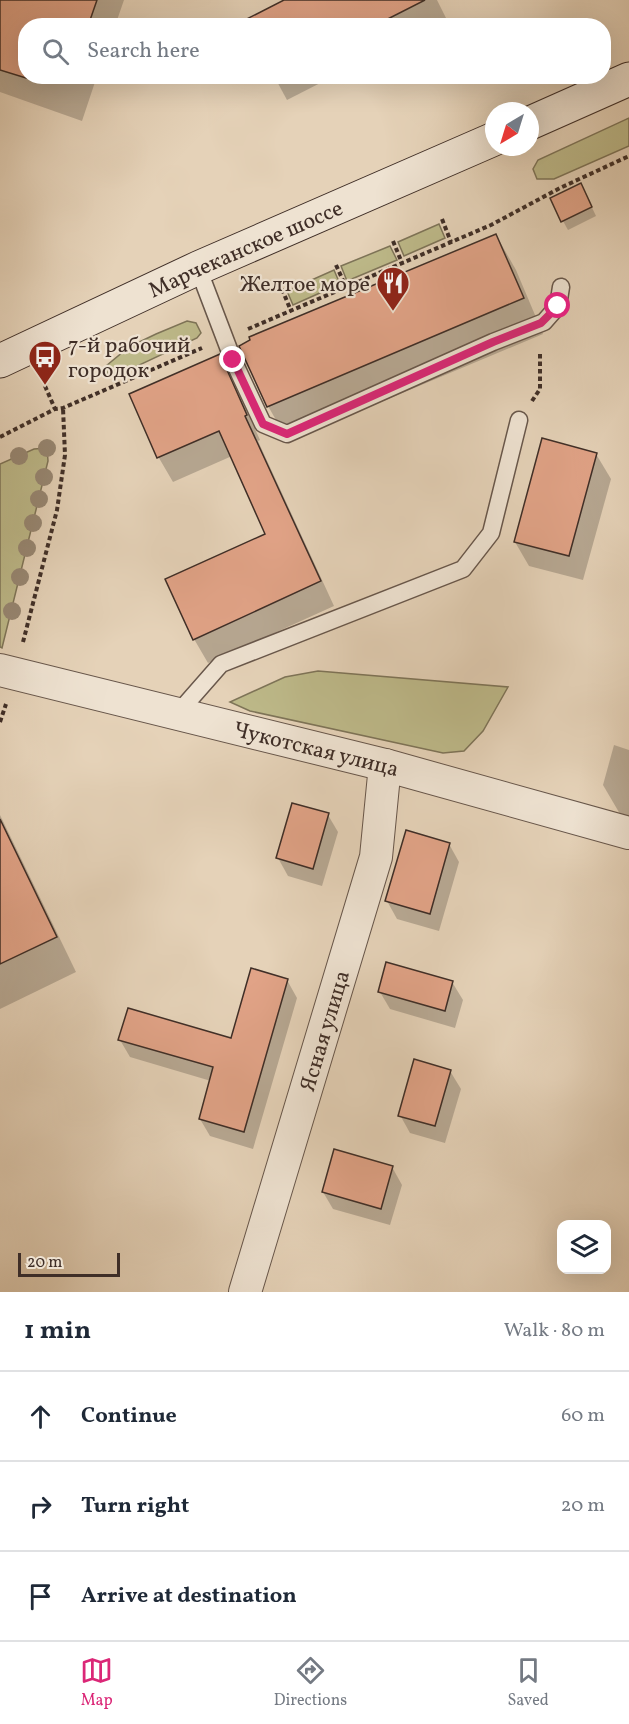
<!DOCTYPE html>
<html lang="en">
<head>
<meta charset="utf-8">
<style>
  body { margin:0; font-family:Vollkorn,serif; background:#f2f2f3; color:#1f2937 }
  .controls { position:absolute; right:18px; bottom:18px; display:grid; overflow:hidden; border-radius:12px; box-shadow:0 6px 24px #0002 }
  .controls button { width:54px; height:54px; display:grid; place-items:center; padding:0; border:0; border-bottom:2px solid #e0e1e3; background:#fff; color:#1f2937; font:30px sans-serif }
  .compass { position:absolute; left:485px; top:102px; width:54px; height:54px; border-radius:50%; background:#fff; box-shadow:0 6px 24px #0002; rotate:218deg }
  .scale { position:absolute; left:18px; bottom:15px; width:102px; box-sizing:border-box; padding-left:6px; border:3px solid #3f2e27; border-top:0; font-size:16px; line-height:21px; white-space:nowrap; color:#3f2e27; -webkit-text-stroke:4px #eee2d1; paint-order:stroke }
  .stop { position:absolute; width:18px; height:18px; margin:-14px; border:4px solid #db2777; border-radius:50%; background:#fff }
  .stop.end { background:#db2777; border-color:#fff; box-shadow:0 2px 6px #0008 }
  .list { margin:0; padding:0; list-style:none }
  h2 { display:flex; justify-content:space-between; align-items:center; height:78px; margin:0; padding:0 24px; font-size:26px }
  h2 small { font-size:20px; font-weight:400; color:#747a83 }
  .list li { display:grid; grid-template-columns:39px 1fr auto; gap:18px; align-items:center; box-sizing:border-box; height:90px; padding:0 24px; border-top:2px solid #e0e1e3 }
  .list b { display:block; font-size:22px; white-space:nowrap }
  .list em { font-size:20px; font-style:normal; color:#747a83 }
  .icon { flex:none; width:33px; height:33px; fill:none; stroke:currentColor; stroke-width:2; stroke-linecap:round; stroke-linejoin:round }
  .map { position:relative; flex:none; width:629px; height:1292px; overflow:hidden }
  .search { position:absolute; background:#fff; box-shadow:0 6px 24px #0002; left:18px; right:18px; top:18px; height:66px; display:flex; align-items:center; gap:15px; box-sizing:border-box; padding:0 21px; border-radius:24px; color:#747a83; font-size:22px }
  .sheet { height:348px; background:#fff }
  nav { display:flex; justify-content:space-around; align-items:center; box-sizing:border-box; height:84px; border-top:2px solid #e0e1e3; background:#fff; font-size:16px; color:#747a83 }
  nav a { display:grid; justify-items:center; gap:3px }
  nav .on { color:#db2777 }
  .map>svg:first-child { display:block }
</style>
</head>
<body>
<div class="map">
<svg width="629" height="1292" viewBox="0 0 629 1292">
  <rect width="100%" height="100%" fill="#e5d2b8"/>
  <filter id="stains"><feTurbulence type="fractalNoise" baseFrequency=".00333" numOctaves="4"/><feColorMatrix values="0 0 0 0 .2 0 0 0 0 .09 0 0 0 0 .02 0 0 0 .5 -.17"/></filter>
  <radialGradient id="worn" r=".72"><stop offset=".6" stop-color="#630" stop-opacity="0"/><stop offset="1" stop-color="#630" stop-opacity=".3"/></radialGradient>
  <g fill="#bdb989" stroke="#7e7458" stroke-width="1.5">
    <path d="M 629,118 L 629,146 L 554,179 L 537,179 L 533,169 L 538,160 Z"/>
    <path d="M 439,224 L 445,238 L 404,256 L 398,242 Z"/>
    <path d="M 390,246 L 397,260 L 347,281 L 341,266 Z"/>
    <path d="M 334,270 L 340,284 L 293,305 L 287,291 Z"/>
    <path d="M 187,321 L 196,323 L 201,333 L 197,338 L 114,377 L 107,373 L 106,366 L 129,347 L 156,334 Z"/>
    <path d="M 47,448 L 48,461 L 2,648 L 0,647 L 0,464 L 34,449 Z"/>
    <path d="M 318,671 L 508,687 L 483,731 L 464,751 L 443,753 L 250,711 L 230,702 L 285,677 Z"/>
  </g>
  <g fill="#0003">
    <path d="M 0,0 L 124,0 L 115,26 L 26,26 L 26,76 L 97,76 L 82,121 L 0,92 Z"/>
    <path d="M 288,0 L 437,0 L 447,20 L 437,26 L 248,26 Z"/>
    <path d="M 274,76 L 334,76 L 287,100 Z"/>
    <path d="M 585,193 L 596,216 L 568,230 L 563,221 Z"/>
    <path d="M 496,235 L 516,270 L 543,334 L 288,441 L 268,406 Z"/>
    <path d="M 219,356 L 233,380 L 260,440 L 258,441 L 334,606 L 208,663 L 194,639 L 267,534 L 232,456 L 173,482 L 159,458 L 131,395 Z"/>
    <path d="M 596,454 L 611,479 L 583,580 L 529,566 L 515,542 Z"/>
    <path d="M 614,745 L 629,750 L 629,817 L 620,814 L 603,785 Z"/>
    <path d="M 0,815 L 76,972 L 0,1009 Z"/>
    <path d="M 328,815 L 338,832 L 322,886 L 288,876 L 278,858 Z"/>
    <path d="M 449,844 L 459,862 L 439,931 L 397,919 L 387,901 Z"/>
    <path d="M 287,980 L 297,998 L 253,1149 L 210,1136 L 200,1119 L 211,1081 L 130,1057 L 120,1040 L 232,1040 Z"/>
    <path d="M 452,982 L 463,1000 L 455,1028 L 390,1009 L 380,992 Z"/>
    <path d="M 450,1071 L 461,1089 L 445,1143 L 410,1133 L 400,1115 Z"/>
    <path d="M 392,1167 L 402,1185 L 390,1225 L 333,1209 L 323,1192 Z"/>
  </g>
  <g fill="#e1a387" stroke="#3f2e27" stroke-width="1.5">
    <path d="M 0,0 L 97,0 L 88,26 L 26,26 L 26,78 L 0,70 Z"/>
    <path d="M 284,0 L 425,0 L 374,26 L 233,26 Z"/>
    <path d="M 581,183 L 592,207 L 561,222 L 550,198 Z"/>
    <path d="M 496,234 L 524,298 L 267,407 L 239,346 L 250,340 L 249,337 Z"/>
    <path d="M 220,354 L 247,415 L 245,416 L 321,581 L 193,640 L 165,579 L 265,534 L 219,431 L 157,458 L 129,394 Z"/>
    <path d="M 542,438 L 597,453 L 569,556 L 514,542 Z"/>
    <path d="M 292,803 L 329,813 L 313,869 L 276,858 Z"/>
    <path d="M 0,819 L 57,937 L 0,964 Z"/>
    <path d="M 406,830 L 450,843 L 430,914 L 385,901 Z"/>
    <path d="M 386,962 L 453,981 L 445,1011 L 378,992 Z"/>
    <path d="M 251,968 L 288,979 L 244,1132 L 199,1119 L 213,1067 L 118,1040 L 128,1008 L 231,1038 Z"/>
    <path d="M 414,1059 L 451,1070 L 435,1126 L 398,1116 Z"/>
    <path d="M 334,1149 L 393,1166 L 381,1209 L 322,1192 Z"/>
  </g>
  <g fill="none" stroke-linecap="round" stroke-linejoin="round">
    <g stroke="#68574b" stroke-width="19">
      <g id="lane">
        <path d="M 198,268 L 233,360 L 263,424 L 287,434 L 493,342 L 544,322 L 558,306 L 561,287"/>
        <path d="M 178,713 L 221,664 L 463,569 L 491,533 L 519,420"/>
      </g>
    </g>
    <g stroke="#68574b" stroke-width="34">
      <g id="street">
        <path id="s1" d="M 0,670 L 385,765 L 629,833"/>
        <path id="s2" d="M 245,1292 L 376,857 L 385,765"/>
      </g>
    </g>
    <g stroke="#3f2e27" stroke-width="35">
      <g id="secondary">
        <path d="M 530,123 L 629,79"/>
        <path id="s3" d="M 0,361 L 198,268 L 494,139"/>
      </g>
    </g>
    <g stroke="#3f2e27" stroke-width="4" stroke-dasharray="4.5 3" stroke-linecap="butt">
      <path d="M 442,219 L 451,242"/>
      <path d="M 393,241 L 402,263"/>
      <path d="M 336,265 L 346,287"/>
      <path d="M 282,289 L 291,311"/>
      <path d="M 248,329 L 491,225 L 560,188 L 629,156"/>
      <path d="M 45,386 L 55,409"/>
      <path d="M 532,401 L 540,389 L 540,351"/>
      <path d="M 0,437 L 55,409 L 63,408 L 202,348"/>
      <path d="M 23,642 L 57,510 L 65,455 L 63,408"/>
      <path d="M 0,722 L 6,704"/>
    </g>
    <use href="#lane" stroke="#eee2d1" stroke-width="16"/>
    <use href="#street" stroke="#eee2d1" stroke-width="32"/>
    <use href="#secondary" stroke="#eee2d1" stroke-width="33"/>
  </g>
  <g fill="#978773">
    <circle cx="47" cy="448" r="9"/>
    <circle cx="19" cy="456" r="9"/>
    <circle cx="44" cy="477" r="9"/>
    <circle cx="39" cy="499" r="9"/>
    <circle cx="33" cy="523" r="9"/>
    <circle cx="27" cy="548" r="9"/>
    <circle cx="20" cy="577" r="9"/>
    <circle cx="12" cy="611" r="9"/>
  </g>
  <g fill="none" stroke-linecap="round" stroke-linejoin="round">
    <path stroke="#db2777" stroke-width="8" d="M 233,360 L 263,424 L 287,434 L 493,342 L 541,323 L 558,306"/>
  </g>
  <defs>
    <g id="restaurant-pin" transform="scale(1.725)"><path d="M0 17L-7.5 6A9.5 9.5 0 1 1 7.5 6Z" fill="#8f2418" stroke="#eee2d1"/><path d="M-5-6h1v4h1v-4h1v4h1v-4h1v5L-1.5 .5V6h-2V.5L-5-1ZM5-6V6H3V1.5H1.5Q1.5-4 5-6Z" fill="#fff"/></g>
    <g id="bus-pin" transform="scale(1.725)"><path d="M0 17L-7.5 6A9.5 9.5 0 1 1 7.5 6Z" fill="#8f2418" stroke="#eee2d1"/><path d="M-5-6H5V4H4V6H2V4H-2V6H-4V4H-5ZM-3.5-4V0h7V-4ZM-3.5 1.2v1.5H-2V1.2ZM2 1.2v1.5H3.5V1.2Z" fill="#fff"/></g>
  </defs>
  <g fill-rule="evenodd">
    <use href="#restaurant-pin" x="393" y="283"/>
    <use href="#bus-pin" x="45" y="357"/>
  </g>
  <g text-anchor="middle" stroke-width="4.5" stroke-linejoin="round" paint-order="stroke">
    <g font-size="22" fill="#3f2e27" stroke="#eee2d1">
      <text dy="8" stroke="none"><textPath href="#s3" startOffset="270">Марчеканское шоссе</textPath></text>
      <text dy="8" stroke="none"><textPath href="#s1" startOffset="326">Чукотская улица</textPath></text>
      <text dy="8" stroke="none"><textPath href="#s2" startOffset="273">Ясная улица</textPath></text>
    </g>
    <g font-size="22" fill="#3f2e27" stroke="#eee2d1" text-anchor="end">
      <text x="370" y="291">Желтое море</text>
      <text x="68" y="352" text-anchor="start">7-й рабочий<tspan x="68" dy="25">городок</tspan></text>
    </g>
  </g>
  <rect width="100%" height="100%" filter="url(#stains)"/>
  <rect width="100%" height="100%" fill="url(#worn)"/>
</svg>
<div class="controls">
<button><svg class="icon" aria-label="layers" viewBox="0 0 24 24"><path d="M12 4l9 5-9 5-9-5zM3 14l9 5 9-5"/></svg></button>
</div>
<svg class="compass" viewBox="-18 -18 36 36"><path d="M0-13l5 13h-10z" fill="#e53935"/><path d="M0 13l5-13h-10z" fill="#747a83"/></svg>
<div class="scale">20 m</div>
<div class="stop" style="left:558px;top:306px"></div>
<div class="stop end" style="left:233px;top:360px"></div>
<div class="search"><svg class="icon" aria-label="search" viewBox="0 0 24 24"><circle cx="10" cy="10" r="6"/><path d="M15 15l6 6"/></svg>Search here</div>
</div>
<section class="sheet">
<h2>1 min<small>Walk · 80 m</small></h2>
<ul class="list">
<li><svg class="icon" aria-label="ahead" viewBox="0 0 24 24"><path d="M12 20V5M6 11l6-6 6 6"/></svg><div><b>Continue</b></div><em>60 m</em></li>
<li><svg class="icon" aria-label="right" viewBox="0 0 24 24"><path d="M7 20v-9h11M14 6l5 5-5 5"/></svg><div><b>Turn right</b></div><em>20 m</em></li>
<li><svg class="icon" aria-label="arrive" viewBox="0 0 24 24"><path d="M6 21V4h12l-3 4 3 4H6"/></svg><div><b>Arrive at destination</b></div></li>
</ul>
</section>
<nav>
<a class="on"><svg class="icon" aria-label="map" viewBox="0 0 24 24"><path d="M3 6l6-2 6 2 6-2v14l-6 2-6-2-6 2zM9 4v14M15 6v14"/></svg>Map</a>
<a><svg class="icon" aria-label="directions" viewBox="0 0 24 24"><path d="M12 3l9 9-9 9-9-9zM9 14v-3h6M13 9l2 2-2 2"/></svg>Directions</a>
<a><svg class="icon" aria-label="saved" viewBox="0 0 24 24"><path d="M7 4h10v16l-5-4-5 4z"/></svg>Saved</a>
</nav>
</body>
</html>
